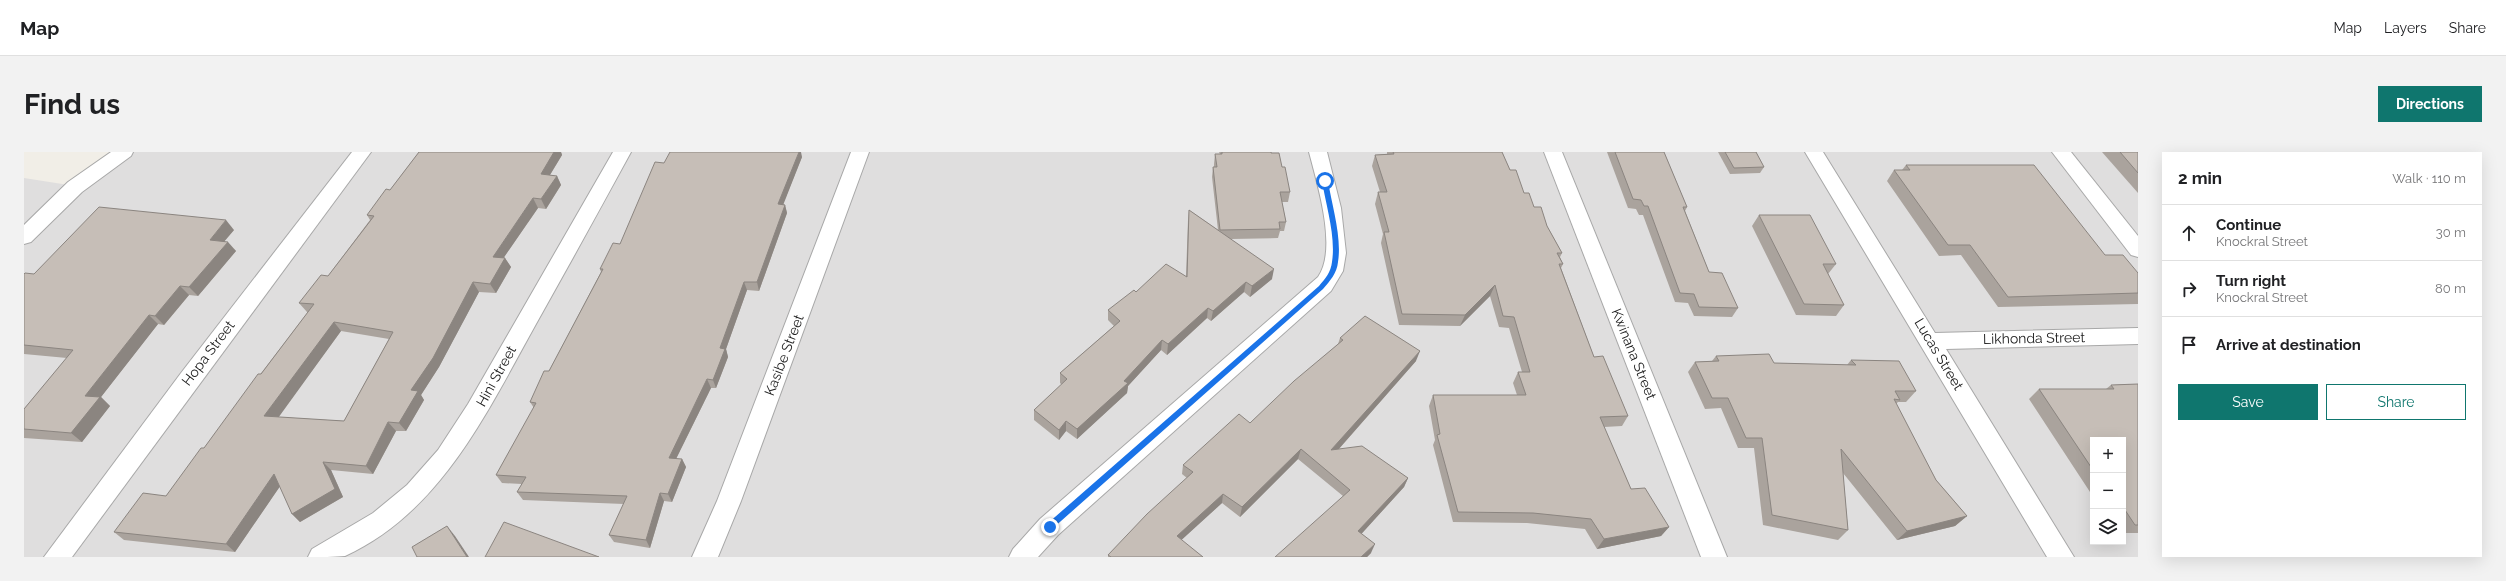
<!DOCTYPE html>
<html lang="en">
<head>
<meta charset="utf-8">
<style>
  body { margin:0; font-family:Raleway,sans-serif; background:#f2f2f2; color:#202124 }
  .controls { position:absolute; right:12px; bottom:12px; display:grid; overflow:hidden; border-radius:0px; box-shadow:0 4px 16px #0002 }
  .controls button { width:36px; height:36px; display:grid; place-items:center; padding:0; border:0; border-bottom:1px solid #e0e0e0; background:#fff; color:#202124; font:20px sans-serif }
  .stop { position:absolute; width:12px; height:12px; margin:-9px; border:3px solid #1a73e8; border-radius:50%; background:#fff }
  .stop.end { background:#1a73e8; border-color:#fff; box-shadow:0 1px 4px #0008 }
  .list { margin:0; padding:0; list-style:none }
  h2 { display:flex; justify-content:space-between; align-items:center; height:52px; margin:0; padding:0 16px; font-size:17px }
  h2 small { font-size:13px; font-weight:400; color:#757577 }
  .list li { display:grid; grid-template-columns:26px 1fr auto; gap:12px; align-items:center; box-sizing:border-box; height:56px; padding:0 16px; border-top:1px solid #e0e0e0 }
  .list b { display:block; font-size:15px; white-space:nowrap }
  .list p { margin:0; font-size:13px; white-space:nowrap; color:#757577 }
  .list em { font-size:13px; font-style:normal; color:#757577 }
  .actions { display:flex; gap:8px; padding:12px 16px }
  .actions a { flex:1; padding:9px 0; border:1px solid #0f766e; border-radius:0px; text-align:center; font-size:14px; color:#0f766e }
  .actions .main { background:#0f766e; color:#fff }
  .icon { flex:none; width:22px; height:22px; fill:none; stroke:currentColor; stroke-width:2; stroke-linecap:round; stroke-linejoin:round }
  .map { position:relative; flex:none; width:2114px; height:405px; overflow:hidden; border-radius:0px }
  header { display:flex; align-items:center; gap:24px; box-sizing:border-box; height:56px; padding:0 20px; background:#fff; border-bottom:1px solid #e0e0e0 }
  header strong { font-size:19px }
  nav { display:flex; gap:22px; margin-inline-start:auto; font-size:14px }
  .intro { display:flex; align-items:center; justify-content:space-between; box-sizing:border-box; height:96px; padding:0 24px }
  h1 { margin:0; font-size:28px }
  .button { padding:10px 18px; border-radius:0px; background:#0f766e; color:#fff; font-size:14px; font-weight:700 }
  main { display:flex; gap:24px; padding:0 24px }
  aside { flex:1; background:#fff; border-radius:0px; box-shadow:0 4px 16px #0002 }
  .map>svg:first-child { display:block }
</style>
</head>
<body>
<header>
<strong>Map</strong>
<nav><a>Map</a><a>Layers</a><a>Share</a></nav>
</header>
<div class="intro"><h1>Find us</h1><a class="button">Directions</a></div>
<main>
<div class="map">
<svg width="2114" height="405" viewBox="0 0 2114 405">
  <rect width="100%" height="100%" fill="#f1eee7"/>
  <path fill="#dfdede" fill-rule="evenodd" d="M 100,0 L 2114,0 L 2114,405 L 0,405 L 0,26 L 51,34 ZM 2069,288 L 2099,288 L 2099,390 L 2069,390 Z"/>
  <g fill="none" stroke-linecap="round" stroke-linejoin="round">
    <g stroke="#a8a8a8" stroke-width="2">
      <g id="minor">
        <path d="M 87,0 L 109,0 L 107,4 L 58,40 L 7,90 L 0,92 L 0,73 L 44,30 Z"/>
        <path d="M 328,0 L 347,0 L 48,405 L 20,405 L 157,221 Z"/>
        <path d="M 589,0 L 607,0 C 576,57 544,115 512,172 C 463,260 417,360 321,404 C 312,405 294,405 284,405 L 288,397 L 349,361 L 383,333 L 414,298 L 444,252 Z"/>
        <path d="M 827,0 L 845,0 L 717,349 L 694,405 L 668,405 L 693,349 Z"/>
        <path d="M 1285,0 L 1303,0 L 1317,56 L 1322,101 L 1319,119 L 1307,139 L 1034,383 L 1014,405 L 985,405 L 989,397 L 1016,367 L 1294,125 C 1314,97 1293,31 1285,0 Z"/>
        <path d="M 1520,0 L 1538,0 L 1703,405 L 1677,405 Z"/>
        <path d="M 1781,0 L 1799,0 L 1911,181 L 2114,176 L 2114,192 L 1922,197 L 2050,405 L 2023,405 Z"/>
        <path d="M 2028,0 L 2047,0 L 2114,84 L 2114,105 L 2107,103 Z"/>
      </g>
    </g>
    <use href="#minor" fill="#fff" fill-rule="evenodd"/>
  </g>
  <g fill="#aaa39d" fill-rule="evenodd">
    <path d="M 395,0 L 537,0 L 538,3 L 526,23 L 533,24 L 537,33 L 522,57 L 514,56 L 480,105 L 487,115 L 472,141 L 455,140 L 415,215 L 397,243 L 400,248 L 382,279 L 372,279 L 349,322 L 307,318 L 319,345 L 276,370 L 268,362 L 256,334 L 211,400 L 100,388 L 90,380 L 142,344 L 180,296 L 284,160 L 283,160 L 275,151 L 304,124 L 346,68 L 343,63 L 366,38 ZM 317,179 L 365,187 L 320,269 L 254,265 Z"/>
    <path d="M 1195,0 L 1247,0 L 1258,15 L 1266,40 L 1264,50 L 1258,50 L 1262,70 L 1260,79 L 1256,79 L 1254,86 L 1207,87 L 1248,127 L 1226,145 L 1220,140 L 1187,169 L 1183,166 L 1143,203 L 1137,198 L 1104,234 L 1103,241 L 1053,287 L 1042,279 L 1035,288 L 1010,268 L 1010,258 L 1038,233 L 1036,231 L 1036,221 L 1090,174 L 1084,168 L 1084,158 L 1112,140 L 1162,124 L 1164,68 L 1165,58 L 1194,78 L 1188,25 L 1189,15 L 1190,15 L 1190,12 L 1191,2 L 1196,2 Z"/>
    <path d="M 1363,0 L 1478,0 L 1486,18 L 1500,41 L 1523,74 L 1538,101 L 1536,105 L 1539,112 L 1537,116 L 1570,205 L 1604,264 L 1598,274 L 1580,275 L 1607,337 L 1645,375 L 1637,384 L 1573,397 L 1561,377 L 1503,371 L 1429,370 L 1409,293 L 1411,288 L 1405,254 L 1409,243 L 1493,243 L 1489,231 L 1494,220 L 1498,220 L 1485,176 L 1475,175 L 1466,144 L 1436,174 L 1375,173 L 1357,91 L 1359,82 L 1351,52 L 1354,40 L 1356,40 L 1348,14 L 1351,3 L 1363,2 Z"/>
    <path d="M 1583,0 L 1640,0 L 1663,55 L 1661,59 L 1685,120 L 1714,156 L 1708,165 L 1670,164 L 1664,151 L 1651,150 L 1619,63 L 1615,63 L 1612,57 L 1604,56 Z"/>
    <path d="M 1694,0 L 1732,0 L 1740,15 L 1736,21 L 1706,22 Z"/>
    <path d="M 2078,0 L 2114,0 L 2114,41 Z"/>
    <path d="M 778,5 L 759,52 L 761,53 L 763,61 L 735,139 L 723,138 L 702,197 L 704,205 L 692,236 L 687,236 L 652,307 L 658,307 L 662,315 L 648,350 L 640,349 L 626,396 L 590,390 L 585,383 L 600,352 L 499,348 L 493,340 L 498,332 L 478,331 L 472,323 L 510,256 L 506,250 L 525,219 L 577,120 L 576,117 L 596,92 L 640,11 Z"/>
    <path d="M 1882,13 L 2081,103 L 2114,121 L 2114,152 L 1974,155 L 1937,103 L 1915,104 L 1863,29 L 1870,18 L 1878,18 Z"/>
    <path d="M 1735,63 L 1812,112 L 1804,122 L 1820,153 L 1812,164 L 1772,163 L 1728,74 Z"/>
    <path d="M 210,78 L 200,89 L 212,99 L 174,144 L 165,143 L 140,173 L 134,172 L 77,245 L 86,254 L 58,290 L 0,286 L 0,257 L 43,206 L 0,202 L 0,122 L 10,122 Z"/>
    <path d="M 1316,186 L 1392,209 L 1314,298 L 1384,326 L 1380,335 L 1337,382 L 1347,401 L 1343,405 L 1319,344 L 1274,307 L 1216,365 L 1198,351 L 1157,388 L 1179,405 L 1084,405 L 1084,403 L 1163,326 L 1158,322 L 1159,313 L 1226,271 L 1314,192 Z"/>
    <path d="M 1692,204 L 1750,211 L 1823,213 L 1827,208 L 1892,239 L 1882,250 L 1874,250 L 1872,252 L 1912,328 L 1943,364 L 1931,374 L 1873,388 L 1819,321 L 1824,378 L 1814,388 L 1739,373 L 1730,296 L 1714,296 L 1697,256 L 1681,257 L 1664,220 L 1671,210 L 1688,209 Z"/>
    <path d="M 2114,232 L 2114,381 L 2099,381 L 2099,288 L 2069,288 L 2069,340 L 2066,340 L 2005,247 L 2015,237 L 2082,237 L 2087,233 Z"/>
  </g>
  <g fill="#8b8580">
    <path d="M 530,0 L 537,0 L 538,3 L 521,31 L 517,22 Z"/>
    <path d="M 775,0 L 777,0 L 778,5 L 756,61 L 754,52 Z"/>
    <path d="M 533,24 L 537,33 L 522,57 L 517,47 Z"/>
    <path d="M 509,46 L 514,56 L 474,114 L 469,105 Z"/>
    <path d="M 761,53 L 763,61 L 735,139 L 733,130 Z"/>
    <path d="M 202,68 L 210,78 L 194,97 L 186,88 Z"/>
    <path d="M 204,90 L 212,99 L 174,144 L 165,135 Z"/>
    <path d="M 481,106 L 487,115 L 472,141 L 466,132 Z"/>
    <path d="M 1250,117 L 1248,127 L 1226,145 L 1228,134 Z"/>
    <path d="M 449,130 L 455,140 L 415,215 L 397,243 L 400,248 L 382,279 L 375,271 L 387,238 Z"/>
    <path d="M 720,130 L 723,138 L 702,197 L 704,205 L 692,236 L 689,228 L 696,196 Z"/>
    <path d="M 1222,130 L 1220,140 L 1187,169 L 1189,159 Z"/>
    <path d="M 1471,133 L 1466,144 L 1436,174 L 1441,163 Z"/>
    <path d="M 156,134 L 165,143 L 140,173 L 131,164 Z"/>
    <path d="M 1184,156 L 1183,166 L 1143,203 L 1144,192 Z"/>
    <path d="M 125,163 L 134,172 L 77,245 L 86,254 L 58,290 L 47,281 L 61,244 Z"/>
    <path d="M 310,170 L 317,179 L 249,273 L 240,264 Z"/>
    <path d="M 1138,188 L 1137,198 L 1104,234 L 1103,241 L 1053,287 L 1053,277 L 1100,229 Z"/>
    <path d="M 1396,199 L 1392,209 L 1305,308 L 1307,298 Z"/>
    <path d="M 683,227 L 687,236 L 649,313 L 645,306 Z"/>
    <path d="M 1042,269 L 1042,279 L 1035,288 L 1035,278 Z"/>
    <path d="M 364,270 L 372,279 L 349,322 L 342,314 Z"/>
    <path d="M 1277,297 L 1274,307 L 1216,365 L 1218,355 Z"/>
    <path d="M 658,307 L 662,315 L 648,350 L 644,342 Z"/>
    <path d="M 299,310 L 307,318 L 319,345 L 276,370 L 268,362 Z"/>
    <path d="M 250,322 L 259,330 L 211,400 L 202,392 Z"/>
    <path d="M 1384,326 L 1380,335 L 1331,389 L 1334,379 Z"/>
    <path d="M 636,341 L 640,349 L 626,396 L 622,388 Z"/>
    <path d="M 1199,342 L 1198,351 L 1152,393 L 1153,384 Z"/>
    <path d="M 1943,364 L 1931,374 L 1873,388 L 1883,379 Z"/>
    <path d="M 423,374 L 431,384 L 445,405 L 443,405 Z"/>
    <path d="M 1645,375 L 1637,384 L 1573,397 L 1580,387 Z"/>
    <path d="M 1351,392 L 1347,401 L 1343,405 L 1337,405 Z"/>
  </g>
  <g fill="#c6beb7" stroke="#8b8580" fill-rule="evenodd">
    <path d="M 395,0 L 530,0 L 517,22 L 533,24 L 517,47 L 509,46 L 469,105 L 481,106 L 466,132 L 449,130 L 409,206 L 387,238 L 394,239 L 375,271 L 364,270 L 342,314 L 299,310 L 311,337 L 268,362 L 250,322 L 202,392 L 90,380 L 119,341 L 142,344 L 177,296 L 180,296 L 234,222 L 237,222 L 290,152 L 275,151 L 297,123 L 304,124 L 350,64 L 343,63 L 362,37 L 366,38 ZM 310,170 L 369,180 L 320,269 L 240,264 Z"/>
    <path d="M 646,0 L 775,0 L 754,52 L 761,53 L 733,130 L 720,130 L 696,196 L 701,197 L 689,228 L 683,227 L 645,306 L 658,307 L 644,342 L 636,341 L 622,388 L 585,383 L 603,344 L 493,340 L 502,325 L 472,323 L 512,251 L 506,250 L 520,219 L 525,219 L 579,117 L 576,117 L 589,91 L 596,92 L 631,10 L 640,11 Z"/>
    <path d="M 1198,0 L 1247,0 L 1247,1 L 1255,1 L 1258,15 L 1261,15 L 1266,40 L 1256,40 L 1262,70 L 1255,70 L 1256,77 L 1196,78 L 1189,15 L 1193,15 L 1191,2 L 1198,2 Z"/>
    <path d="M 1369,0 L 1478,0 L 1486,18 L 1492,18 L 1500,41 L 1505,41 L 1510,55 L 1517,55 L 1523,74 L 1538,101 L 1533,101 L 1539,112 L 1535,112 L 1570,205 L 1579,204 L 1604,264 L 1576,265 L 1607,337 L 1621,336 L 1645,375 L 1580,387 L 1567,367 L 1509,361 L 1434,360 L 1413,283 L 1416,282 L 1409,243 L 1502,243 L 1494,220 L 1506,220 L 1490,165 L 1479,164 L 1471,133 L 1441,163 L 1378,162 L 1360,80 L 1365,80 L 1354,40 L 1363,40 L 1351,3 L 1370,2 Z"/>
    <path d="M 1591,0 L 1640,0 L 1663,55 L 1659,55 L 1685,120 L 1698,121 L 1714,156 L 1675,155 L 1670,142 L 1656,141 L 1624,54 L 1620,54 L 1617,48 L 1609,47 Z"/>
    <path d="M 1701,0 L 1732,0 L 1740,15 L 1710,16 Z"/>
    <path d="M 2096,0 L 2114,0 L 2114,21 Z"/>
    <path d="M 1882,13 L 2010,13 L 2081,103 L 2099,103 L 2114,121 L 2114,141 L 1984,145 L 1946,93 L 1924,93 L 1870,18 L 1886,18 Z"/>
    <path d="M 75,55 L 202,68 L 186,88 L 204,90 L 165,135 L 156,134 L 131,164 L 125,163 L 61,244 L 76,245 L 47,281 L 0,277 L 0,257 L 49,198 L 0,193 L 0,122 L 1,121 L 10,122 Z"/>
    <path d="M 1165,58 L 1250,117 L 1228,134 L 1222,130 L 1189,159 L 1184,156 L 1144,192 L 1138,188 L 1100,229 L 1104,231 L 1053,277 L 1042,269 L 1035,278 L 1010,258 L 1043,227 L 1036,221 L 1096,169 L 1084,158 L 1110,138 L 1112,140 L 1142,112 L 1163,125 Z"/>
    <path d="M 1735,63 L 1786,63 L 1812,112 L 1799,112 L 1820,153 L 1780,152 Z"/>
    <path d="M 1341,164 L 1396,199 L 1307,298 L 1338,294 L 1384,326 L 1334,379 L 1351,392 L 1337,405 L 1251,405 L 1326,338 L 1277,297 L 1218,355 L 1199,342 L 1153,384 L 1179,405 L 1087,405 L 1084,403 L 1123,362 L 1169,320 L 1159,313 L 1215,262 L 1226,271 L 1270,229 L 1319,188 L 1316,186 Z"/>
    <path d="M 1745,202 L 1750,211 L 1832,213 L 1827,208 L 1875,209 L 1892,239 L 1871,239 L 1876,248 L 1870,247 L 1912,328 L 1943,364 L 1883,379 L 1817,297 L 1824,378 L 1748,363 L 1738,286 L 1722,286 L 1704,246 L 1688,246 L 1671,210 L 1695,209 L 1692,204 Z"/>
    <path d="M 2114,232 L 2114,373 L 2111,373 L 2099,355 L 2099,288 L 2069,288 L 2069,318 L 2015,237 L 2090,237 L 2087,233 Z"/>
    <path d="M 480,370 L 575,405 L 461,405 Z"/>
    <path d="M 423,374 L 443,405 L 393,405 L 388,395 Z"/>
  </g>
  <path fill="#1a73e8" d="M 1301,27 L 1304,29 C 1308,54 1318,85 1314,110 C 1313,121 1306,129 1299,137 L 1028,377 L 1023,377 L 1023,372 L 1295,134 C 1301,127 1307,120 1308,110 C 1312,84 1302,54 1298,29 Z"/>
  <g text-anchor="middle" stroke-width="4" stroke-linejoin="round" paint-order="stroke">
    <g font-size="14" fill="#212121" stroke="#fff">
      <text transform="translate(2010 186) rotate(-1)" y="5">Likhonda Street</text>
      <text transform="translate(184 201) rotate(-53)" y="5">Hopa Street</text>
      <text transform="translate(1610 202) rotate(68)" y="5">Kwinana Street</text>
      <text transform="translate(1915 202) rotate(59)" y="5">Lucas Street</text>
      <text transform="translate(760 203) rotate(-69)" y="5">Kasibe Street</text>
      <text transform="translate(472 224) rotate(-61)" y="5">Hini Street</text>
    </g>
  </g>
</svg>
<div class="controls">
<button>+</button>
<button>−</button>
<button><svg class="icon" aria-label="layers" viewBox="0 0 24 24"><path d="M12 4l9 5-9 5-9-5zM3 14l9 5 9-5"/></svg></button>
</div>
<div class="stop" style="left:1301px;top:29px"></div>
<div class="stop end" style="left:1026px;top:375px"></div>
</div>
<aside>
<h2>2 min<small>Walk · 110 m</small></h2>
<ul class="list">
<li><svg class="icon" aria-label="ahead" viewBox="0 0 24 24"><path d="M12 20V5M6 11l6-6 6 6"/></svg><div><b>Continue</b><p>Knockral Street</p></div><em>30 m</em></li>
<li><svg class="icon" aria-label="right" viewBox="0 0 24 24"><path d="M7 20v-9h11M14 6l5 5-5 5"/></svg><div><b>Turn right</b><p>Knockral Street</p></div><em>80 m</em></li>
<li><svg class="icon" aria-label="arrive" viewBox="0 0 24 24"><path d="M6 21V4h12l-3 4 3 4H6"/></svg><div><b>Arrive at destination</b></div></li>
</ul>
<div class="actions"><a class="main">Save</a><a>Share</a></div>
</aside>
</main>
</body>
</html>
